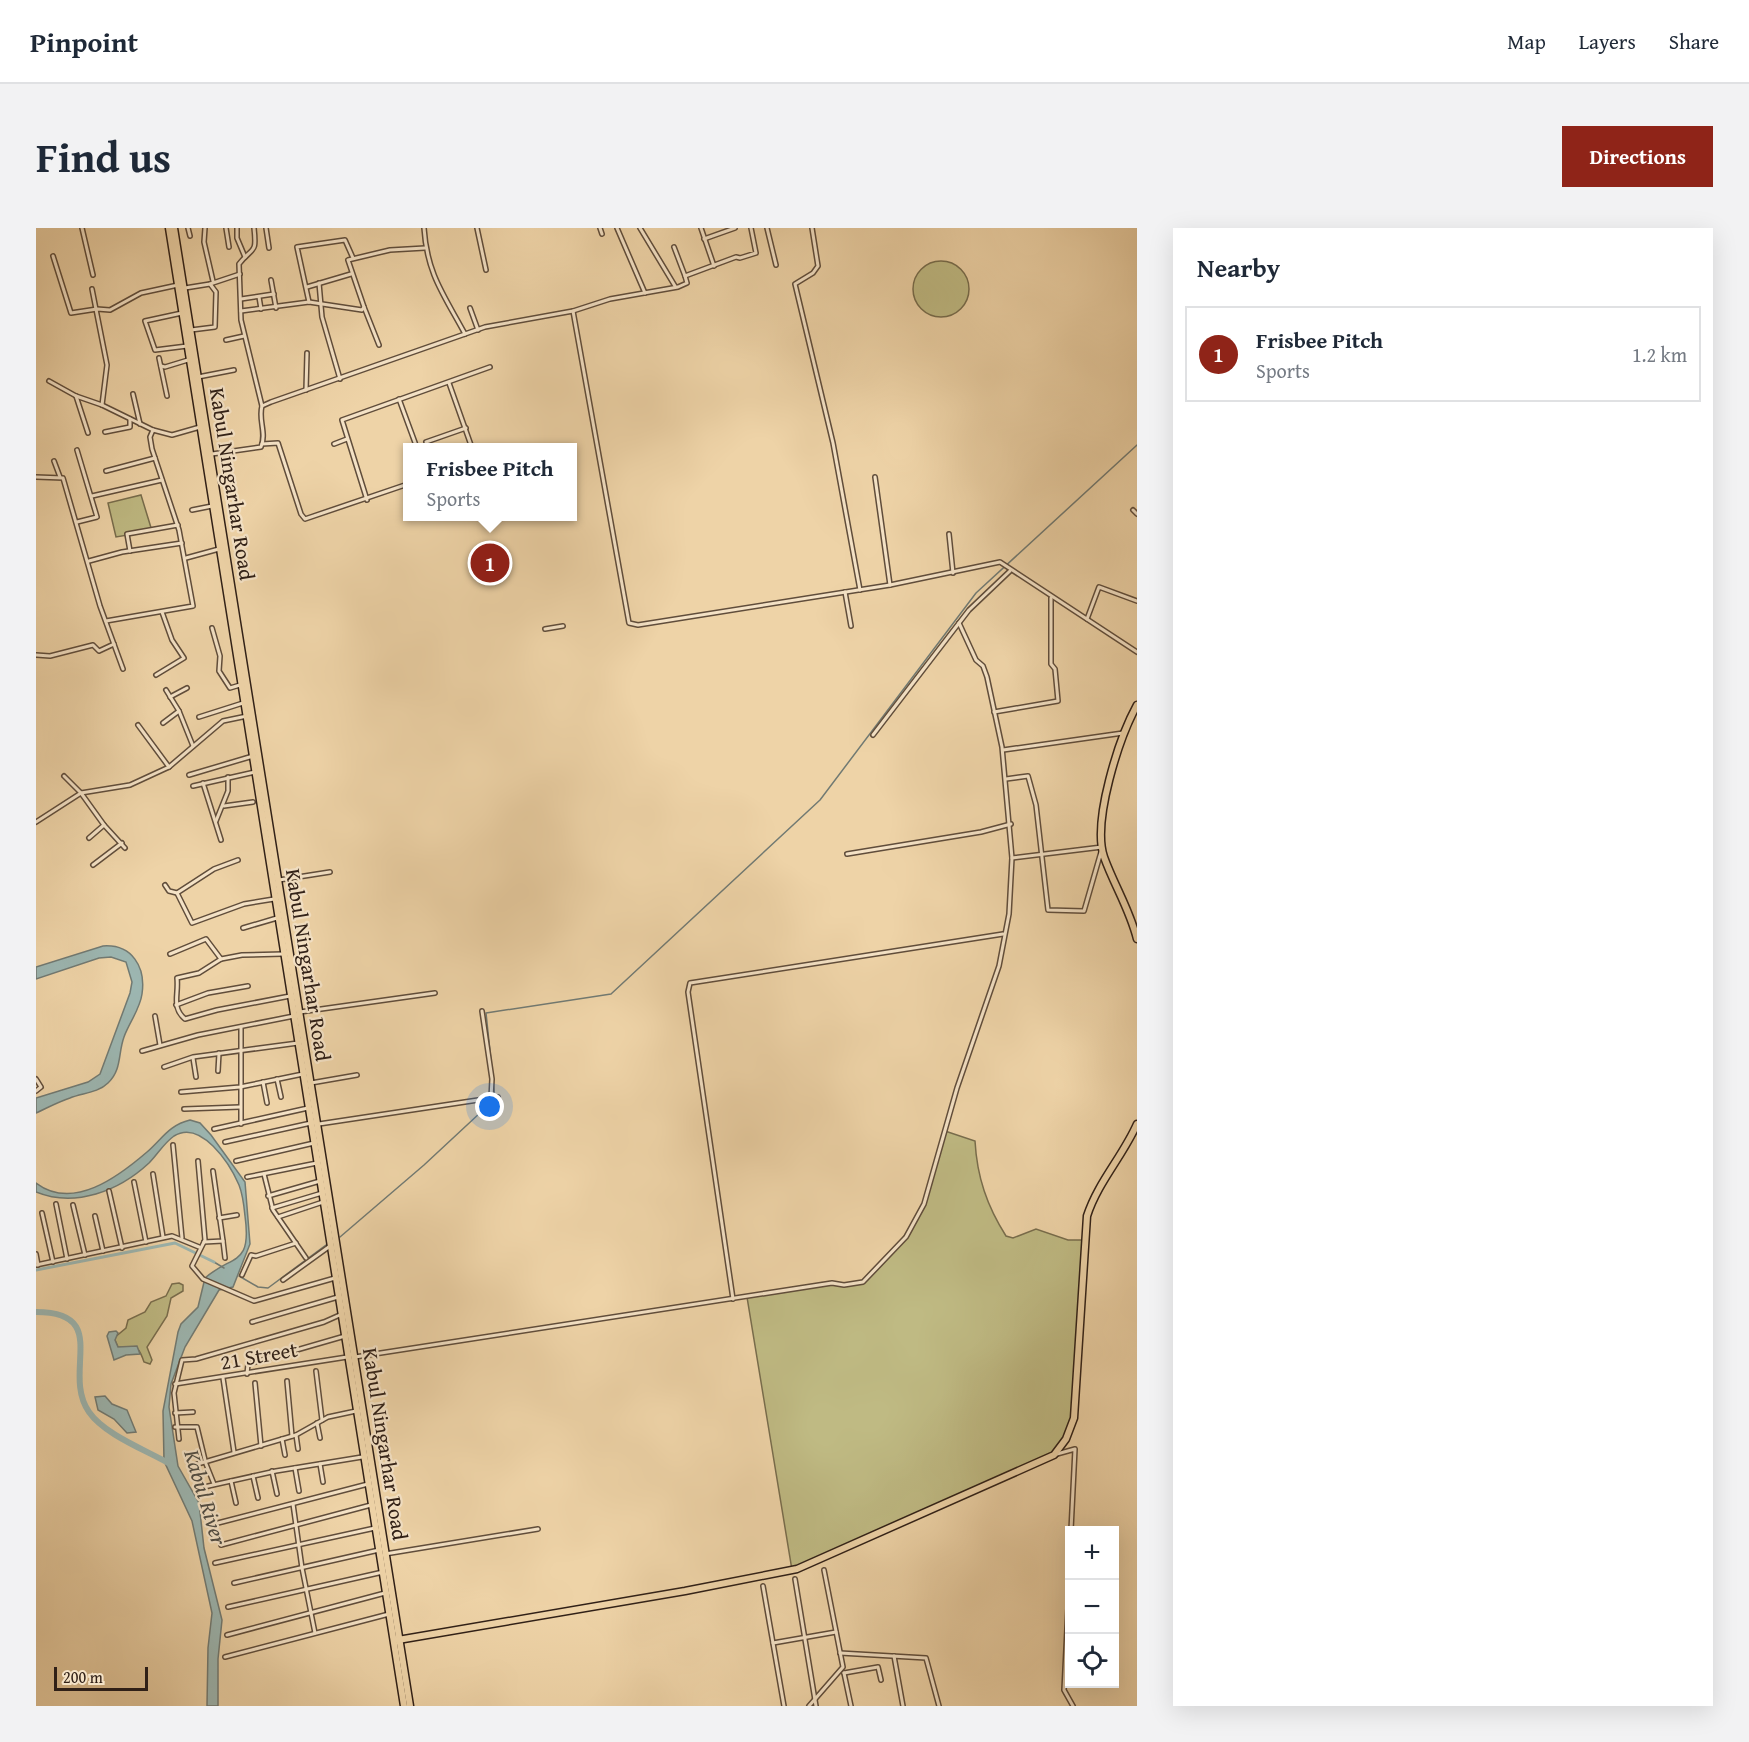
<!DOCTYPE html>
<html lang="en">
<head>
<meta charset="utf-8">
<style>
  body { margin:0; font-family:"Gentium Book Plus",serif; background:#f2f2f3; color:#1f2937 }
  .controls { position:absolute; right:18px; bottom:18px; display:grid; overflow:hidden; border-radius:0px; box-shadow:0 6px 24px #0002 }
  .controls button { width:54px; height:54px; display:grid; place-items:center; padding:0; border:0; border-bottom:2px solid #e0e1e3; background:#fff; color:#1f2937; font:30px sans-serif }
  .scale { position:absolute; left:18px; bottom:15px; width:94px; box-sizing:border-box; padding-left:6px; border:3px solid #302017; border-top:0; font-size:16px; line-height:21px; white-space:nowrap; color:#302017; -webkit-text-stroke:4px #f4e2c6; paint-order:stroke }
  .you { position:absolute; left:454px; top:879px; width:21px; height:21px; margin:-15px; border:4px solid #fff; border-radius:50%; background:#1a73e8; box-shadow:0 0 0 9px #1a73e833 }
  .badge { display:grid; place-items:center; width:39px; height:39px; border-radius:50%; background:#8f2418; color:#fff; font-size:20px; font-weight:700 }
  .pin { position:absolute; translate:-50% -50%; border:3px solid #fff; box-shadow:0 2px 6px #0006 }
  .popup { position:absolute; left:367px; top:215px; width:174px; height:78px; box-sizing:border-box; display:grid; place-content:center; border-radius:0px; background:#fff; filter:drop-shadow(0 2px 4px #0005); font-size:20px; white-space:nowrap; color:#747a83 }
  .popup b { font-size:22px; color:#1f2937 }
  .popup::after { content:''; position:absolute; left:50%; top:100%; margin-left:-12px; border:12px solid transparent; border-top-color:#fff }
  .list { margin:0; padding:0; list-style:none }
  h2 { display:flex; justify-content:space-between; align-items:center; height:78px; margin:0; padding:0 24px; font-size:26px }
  h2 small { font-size:20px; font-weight:400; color:#747a83 }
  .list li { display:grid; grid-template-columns:39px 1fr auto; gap:18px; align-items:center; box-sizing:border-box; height:96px; margin:0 12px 12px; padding:0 12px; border:2px solid #e0e1e3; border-radius:0px }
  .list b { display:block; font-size:22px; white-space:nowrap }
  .list p { margin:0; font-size:20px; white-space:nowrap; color:#747a83 }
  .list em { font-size:20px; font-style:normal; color:#747a83 }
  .icon { flex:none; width:33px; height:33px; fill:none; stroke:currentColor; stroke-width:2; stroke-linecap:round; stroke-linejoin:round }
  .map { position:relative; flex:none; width:1101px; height:1478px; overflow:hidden; border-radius:0px }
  header { display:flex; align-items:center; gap:36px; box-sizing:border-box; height:84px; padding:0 30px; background:#fff; border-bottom:2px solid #e0e1e3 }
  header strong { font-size:28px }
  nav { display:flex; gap:33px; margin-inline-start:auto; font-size:21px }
  .intro { display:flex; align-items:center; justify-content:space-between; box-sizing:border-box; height:144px; padding:0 36px }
  h1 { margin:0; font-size:42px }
  .button { padding:15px 27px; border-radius:0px; background:#8f2418; color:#fff; font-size:21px; font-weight:700 }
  main { display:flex; gap:36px; padding:0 36px }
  aside { flex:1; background:#fff; border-radius:0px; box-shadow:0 6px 24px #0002 }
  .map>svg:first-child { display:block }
</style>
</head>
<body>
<header>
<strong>Pinpoint</strong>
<nav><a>Map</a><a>Layers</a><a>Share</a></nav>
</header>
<div class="intro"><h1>Find us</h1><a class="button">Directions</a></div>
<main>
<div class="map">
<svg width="1101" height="1478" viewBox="0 0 1101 1478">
  <rect width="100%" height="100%" fill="#eed3a7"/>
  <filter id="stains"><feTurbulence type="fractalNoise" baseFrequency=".00333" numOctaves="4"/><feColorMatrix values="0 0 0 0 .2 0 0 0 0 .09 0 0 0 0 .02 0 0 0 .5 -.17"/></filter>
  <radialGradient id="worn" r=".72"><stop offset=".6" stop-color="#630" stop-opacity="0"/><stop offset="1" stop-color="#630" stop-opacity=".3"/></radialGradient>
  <g fill="#bfba83" stroke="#786d4d" stroke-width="1.5">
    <circle cx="905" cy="61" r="28"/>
    <path d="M 105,267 L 116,303 L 80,309 L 72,275 Z"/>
    <path d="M 909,903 L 939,913 C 941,949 951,978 970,1008 L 977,1010 L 1000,1001 L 1032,1012 L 1048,1012 L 1038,1190 L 1030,1211 L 1018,1227 L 756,1342 L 711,1069 L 796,1055 C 805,1057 818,1059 827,1054 C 843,1045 883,991 888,974 C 896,950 901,927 909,903 Z"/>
    <path d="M 143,1055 L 147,1057 L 147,1063 L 135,1070 L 131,1088 L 111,1119 L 116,1132 L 114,1136 L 108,1134 C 101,1113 99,1122 82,1119 L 78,1110 L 90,1100 L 92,1092 L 109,1084 L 115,1074 L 130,1068 L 136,1056 Z"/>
  </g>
  <g fill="#9cb6b1" stroke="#717a73" stroke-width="1.5">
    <path d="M 67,718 C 96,716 110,739 106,766 C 104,781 93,795 88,809 C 82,825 86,842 72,855 C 62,865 46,865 34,870 C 22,874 11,880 0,885 L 0,870 L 52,854 L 64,846 L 94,765 L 96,754 L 90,734 L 75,729 L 63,730 L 0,751 L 0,739 Z"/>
    <path d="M 154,892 L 164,895 L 175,907 L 209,954 L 214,1016 L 197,1059 L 183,1062 L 149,1119 L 135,1156 L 133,1179 L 142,1238 L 163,1275 L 168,1320 L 186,1392 L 182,1431 L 182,1478 L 171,1478 L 172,1420 L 176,1385 L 156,1293 L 128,1233 L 127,1183 L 142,1104 L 145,1096 L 162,1079 L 169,1050 C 196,1026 216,1039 209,988 C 208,978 207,967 203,957 C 194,936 165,891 138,908 C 128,915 121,927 113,935 C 83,963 39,980 0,964 L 0,955 C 37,983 82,949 111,924 C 126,911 133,897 154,892 Z"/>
    <path d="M 80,1103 L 82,1105 L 79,1112 L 82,1119 L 101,1118 L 104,1126 L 90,1127 L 78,1132 L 71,1108 L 73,1104 Z"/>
    <path d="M 69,1168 L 76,1176 L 91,1182 L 100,1204 L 91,1205 L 78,1191 L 62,1182 L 59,1169 Z"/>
  </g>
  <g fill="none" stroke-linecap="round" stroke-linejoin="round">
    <g stroke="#717a73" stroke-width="1.5">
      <path d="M 304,1009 L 388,937 L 459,871 L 450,785 L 575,766 L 784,572 L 940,365 L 1101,217"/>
      <path d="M 178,1034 L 188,1040"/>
      <path d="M 203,1048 L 222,1059 L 232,1060 L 290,1017"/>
    </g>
    <path stroke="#9cb6b1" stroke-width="3" d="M 0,1042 L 139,1015 L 178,1034"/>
    <path stroke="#9cb6b1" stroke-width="6" d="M 0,1084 C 76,1084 25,1144 53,1184 C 69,1207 110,1222 134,1236"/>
    <g stroke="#604d3b" stroke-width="6">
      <g id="minor">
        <path d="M 46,0 L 57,47"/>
        <path d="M 152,0 L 154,8"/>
        <path d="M 169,0 L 168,14 L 177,53"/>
        <path d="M 190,0 L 193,19"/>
        <path d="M 201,0 L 201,10 L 209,29"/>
        <path d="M 218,0 C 221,27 217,18 203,36 L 205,92 L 226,178"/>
        <path d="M 230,0 L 233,20"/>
        <path d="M 388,0 C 391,46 408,67 429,106"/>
        <path d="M 441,0 L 450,42"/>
        <path d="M 564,0 L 566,6"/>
        <path d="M 581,0 L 609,65"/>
        <path d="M 604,0 L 639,58"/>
        <path d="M 665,0 L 678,38"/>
        <path d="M 731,0 L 740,37"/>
        <path d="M 776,0 L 782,38 L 777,45 L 759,56 L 797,215 L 824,362"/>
        <path d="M 668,11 L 699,0"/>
        <path d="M 638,19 L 649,48"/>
        <path d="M 17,28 L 35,85 L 61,81 L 74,82 L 105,65 L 142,57"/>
        <path d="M 235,52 L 240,80"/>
        <path d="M 283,55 L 286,89 L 304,151"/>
        <path d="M 271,59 L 315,46"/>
        <path d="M 149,60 L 174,56 L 204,46"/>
        <path d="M 56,61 L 71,137 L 66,177"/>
        <path d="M 223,69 L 225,81"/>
        <path d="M 205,71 L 238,66"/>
        <path d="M 273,74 L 261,19 L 309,12 L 317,30"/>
        <path d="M 328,79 L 343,117"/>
        <path d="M 434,80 L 442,102"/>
        <path d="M 205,83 L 273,74 L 326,82 L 328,79 L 312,32 L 354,22 L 389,20"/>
        <path d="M 537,83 L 593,395 L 602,397 L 854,357 L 964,334 L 1101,424"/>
        <path d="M 146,85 L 109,93 L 119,122 L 151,118"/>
        <path d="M 155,102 L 179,99 L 180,64 L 174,56"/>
        <path d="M 190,112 L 208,108"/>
        <path d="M 123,130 L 131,168"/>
        <path d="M 125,138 L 129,139 L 152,132"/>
        <path d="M 162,149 L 198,142"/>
        <path d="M 13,153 L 40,168 L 66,177 L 117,202 L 136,207 L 164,199"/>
        <path d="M 413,155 L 436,220"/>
        <path d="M 270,162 L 271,125"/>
        <path d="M 97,166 L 104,196"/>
        <path d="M 40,168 L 52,205"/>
        <path d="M 363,171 L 381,220"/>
        <path d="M 69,204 L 94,199 L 94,191"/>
        <path d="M 390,214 L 430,200"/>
        <path d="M 226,216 L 242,215 L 265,286 L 269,291 L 372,256"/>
        <path d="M 298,216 L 311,211"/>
        <path d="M 41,222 L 61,289 L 41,294"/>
        <path d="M 176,226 L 225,219 C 231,205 222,192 226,178 L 235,174 L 449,99 L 537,83 L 574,71 L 642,59 L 651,55 L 649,48 L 700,29 L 704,30 L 720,25 L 715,0"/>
        <path d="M 18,233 L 24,249"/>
        <path d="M 70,243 L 119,230"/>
        <path d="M 0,249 L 27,250 L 64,378 L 87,441"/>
        <path d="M 839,249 L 854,357"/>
        <path d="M 56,268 L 126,252"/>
        <path d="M 331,272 L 306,192 L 454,139"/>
        <path d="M 156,282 L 176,278"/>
        <path d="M 1097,282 L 1101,286"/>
        <path d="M 913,306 L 917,345"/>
        <path d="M 94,323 L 91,306 L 142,297"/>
        <path d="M 150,330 L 183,321"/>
        <path d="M 53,333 L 86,324 L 146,315"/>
        <path d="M 809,364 L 815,398"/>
        <path d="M 1051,391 L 1063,359 L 1101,373"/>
        <path d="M 70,393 L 157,378 L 143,302 L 116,221 L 114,209 L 117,202"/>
        <path d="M 176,400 L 184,428 L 183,443 L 194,460 L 204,457"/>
        <path d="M 509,401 L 527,398"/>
        <path d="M 0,427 L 14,428 L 57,417 L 63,423 L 78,416"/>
        <path d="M 120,447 L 148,430 L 136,412 L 126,384"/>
        <path d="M 130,462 L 143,483 L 157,518"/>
        <path d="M 134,469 L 151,460"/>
        <path d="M 958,484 L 1022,473 L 1019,441 L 1015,436 L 1015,370"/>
        <path d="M 163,489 L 207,475"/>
        <path d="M 127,495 L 143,483"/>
        <path d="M 102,497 L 133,539"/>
        <path d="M 837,507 L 933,382 L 974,343"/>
        <path d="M 967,522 L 1087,505"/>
        <path d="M 153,547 L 217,528"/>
        <path d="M 28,548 L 45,565 L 68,597 L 53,610"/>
        <path d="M 970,551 L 992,548 L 1000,577 L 1012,682 L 1048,683 L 1065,624"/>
        <path d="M 167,555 L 185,612"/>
        <path d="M 157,558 L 219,544"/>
        <path d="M 188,578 L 217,574"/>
        <path d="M 180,593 L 192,563 L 192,549"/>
        <path d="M 0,594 L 45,565 L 94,557 L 133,539 L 187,493 L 211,488"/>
        <path d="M 68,597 L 89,620"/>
        <path d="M 811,626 L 945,604 L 975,596"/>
        <path d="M 976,630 L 1066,619"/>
        <path d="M 57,637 L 86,615"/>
        <path d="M 243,652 L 294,644"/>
        <path d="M 129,657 L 133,663 L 141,665 L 156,695 L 208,676 L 238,671"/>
        <path d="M 141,665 L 178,641 L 202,632"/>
        <path d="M 207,700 L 241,690"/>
        <path d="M 134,726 L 170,711 L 185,731"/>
        <path d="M 247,726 L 206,727 L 185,731 L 163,745 L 141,750 C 143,767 135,779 149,791 L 181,782 L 254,768"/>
        <path d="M 140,777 L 172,765 L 212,758"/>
        <path d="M 446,783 L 456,851 L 455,870"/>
        <path d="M 264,784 L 399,765"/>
        <path d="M 119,788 L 124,817"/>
        <path d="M 205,799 L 205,896"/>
        <path d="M 106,823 L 162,807 L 258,788"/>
        <path d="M 157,830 L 160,849"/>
        <path d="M 128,839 L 157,829 L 262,815"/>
        <path d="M 182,843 L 183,825"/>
        <path d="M 0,851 L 5,859 L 0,863"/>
        <path d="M 241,851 L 245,869"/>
        <path d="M 227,854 L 231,875"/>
        <path d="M 275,855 L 321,847"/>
        <path d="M 145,864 L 204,859 L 267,846"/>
        <path d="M 148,881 L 204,879"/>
        <path d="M 283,896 L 462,869"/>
        <path d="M 178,901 L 272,880"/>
        <path d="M 189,914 L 275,895"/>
        <path d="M 137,917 L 146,1010"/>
        <path d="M 162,933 L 169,1012 L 156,1038 L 167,1051 L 218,1073 L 299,1050"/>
        <path d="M 200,933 L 278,915"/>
        <path d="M 117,946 L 127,1009"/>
        <path d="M 228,946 L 237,982 L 270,1030"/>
        <path d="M 211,949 L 281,935"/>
        <path d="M 98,954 L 110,1014"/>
        <path d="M 73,963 L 86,1020"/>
        <path d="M 232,968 L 284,953"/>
        <path d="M 20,976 L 31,1031"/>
        <path d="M 37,977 L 49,1027"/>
        <path d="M 236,980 L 286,965"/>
        <path d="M 6,985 L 17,1034"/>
        <path d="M 59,988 L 67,1023"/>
        <path d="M 242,989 L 287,974"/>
        <path d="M 183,990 L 201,987"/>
        <path d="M 187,1013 L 189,1030"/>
        <path d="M 168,1014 L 187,1013 L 177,943"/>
        <path d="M 0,1026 L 2,1037"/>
        <path d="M 0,1037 L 136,1008 L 163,1019"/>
        <path d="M 206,1047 L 215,1027 L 220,1028 L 260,1015"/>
        <path d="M 247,1052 L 294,1018"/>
        <path d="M 697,1071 L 652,764 L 654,755 L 967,706"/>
        <path d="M 216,1094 L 302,1069"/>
        <path d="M 319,1129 L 796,1055 L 808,1057 L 827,1054 L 870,1009 L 888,976 L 921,860 L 963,738 L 973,686 L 976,630 L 966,519 L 951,449 L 947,438 L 940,432 L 923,395"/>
        <path d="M 280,1143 L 286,1192"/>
        <path d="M 211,1146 L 212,1136 L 309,1108"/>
        <path d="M 187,1150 L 198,1224"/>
        <path d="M 251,1153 L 256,1208"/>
        <path d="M 219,1155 L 225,1218"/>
        <path d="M 139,1156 L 311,1129"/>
        <path d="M 139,1185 L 157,1184"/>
        <path d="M 281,1195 L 284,1210"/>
        <path d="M 139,1199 L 161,1199 L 170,1236 L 178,1256"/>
        <path d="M 260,1207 L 262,1221"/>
        <path d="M 143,1211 L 138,1165 L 146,1132 L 160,1131 L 288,1094 L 306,1086"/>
        <path d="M 246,1211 L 249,1227"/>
        <path d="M 1021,1226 L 1039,1221 L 1035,1302"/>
        <path d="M 284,1236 L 287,1254"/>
        <path d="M 155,1238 L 260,1207 L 292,1189 L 320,1183"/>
        <path d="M 259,1240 L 263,1263"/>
        <path d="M 236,1243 L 241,1266"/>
        <path d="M 217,1248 L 222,1270"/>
        <path d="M 195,1253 L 200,1275"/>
        <path d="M 168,1259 L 240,1243 L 326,1229"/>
        <path d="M 257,1276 L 266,1340 L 279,1405"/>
        <path d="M 182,1295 L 332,1256"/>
        <path d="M 185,1317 L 335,1277"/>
        <path d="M 349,1326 L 502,1301"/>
        <path d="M 179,1335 L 339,1300"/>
        <path d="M 1034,1340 L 1028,1462 L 1037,1478"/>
        <path d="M 759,1351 L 780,1478"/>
        <path d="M 198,1355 L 343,1322"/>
        <path d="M 727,1358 L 748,1478"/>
        <path d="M 192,1379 L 347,1344"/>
        <path d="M 191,1407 L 349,1365"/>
        <path d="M 737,1415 L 800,1404"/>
        <path d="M 804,1425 L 890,1430 L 903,1478"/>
        <path d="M 858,1428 L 867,1478"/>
        <path d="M 189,1429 L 353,1386"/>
        <path d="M 808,1445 L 842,1439 L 845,1452"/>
        <path d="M 808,1445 L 815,1478"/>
        <path d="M 773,1478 L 807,1439 L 788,1342"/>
      </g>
    </g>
    <g stroke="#302017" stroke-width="9">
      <g id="highway">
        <path d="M 133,0 L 368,1478"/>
        <path d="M 138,0 L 374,1478"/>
        <path d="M 1101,477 C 1083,510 1056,593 1068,629 C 1078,657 1094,682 1101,711"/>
        <path d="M 362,1412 L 649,1363 L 761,1341 L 1018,1227 L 1030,1211 L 1038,1190 L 1051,988 C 1062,954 1087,928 1101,896"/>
      </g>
    </g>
    <use href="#minor" stroke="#f4e2c6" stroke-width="3"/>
    <use href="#highway" stroke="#eed3a7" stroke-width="6"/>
  </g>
  <g text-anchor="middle" stroke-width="4.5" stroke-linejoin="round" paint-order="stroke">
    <g font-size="21" fill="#302017" stroke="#f4e2c6">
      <text transform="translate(196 256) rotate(81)" y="7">Kabul Ningarhar Road</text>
      <text transform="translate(272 737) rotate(81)" y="7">Kabul Ningarhar Road</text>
      <text transform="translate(223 1128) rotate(-10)" y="7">21 Street</text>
      <text transform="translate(349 1216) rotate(81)" y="7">Kabul Ningarhar Road</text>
    </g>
    <g font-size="22" font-style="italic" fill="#504d45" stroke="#f4e2c6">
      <text transform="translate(170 1269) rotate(73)" y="8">Kabul River</text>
    </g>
  </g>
  <rect width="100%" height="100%" filter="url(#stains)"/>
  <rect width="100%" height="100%" fill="url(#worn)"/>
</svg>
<div class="controls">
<button>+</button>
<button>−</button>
<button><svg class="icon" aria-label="locate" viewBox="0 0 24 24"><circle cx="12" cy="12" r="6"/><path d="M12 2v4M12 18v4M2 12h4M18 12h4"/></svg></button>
</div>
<div class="scale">200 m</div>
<div class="you"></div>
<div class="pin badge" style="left:454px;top:335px">1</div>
<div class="popup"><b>Frisbee Pitch</b>Sports</div>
</div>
<aside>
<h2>Nearby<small></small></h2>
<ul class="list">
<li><span class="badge">1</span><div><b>Frisbee Pitch</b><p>Sports</p></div><em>1.2 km</em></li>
</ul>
</aside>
</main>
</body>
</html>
